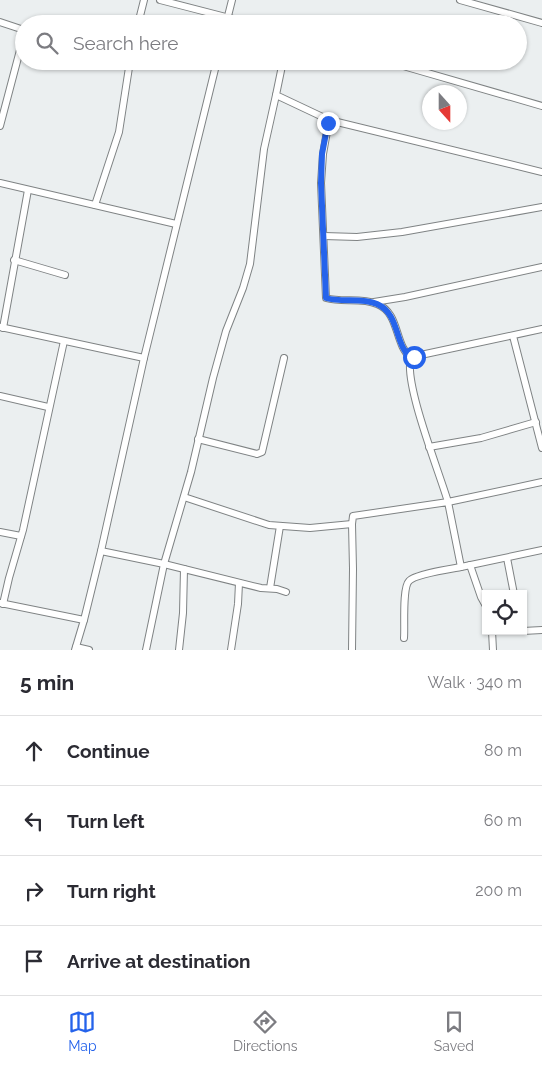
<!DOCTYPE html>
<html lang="en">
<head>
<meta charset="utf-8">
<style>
  body { margin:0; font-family:Raleway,sans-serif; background:#f2f2f3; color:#2b2b33 }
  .controls { position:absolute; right:15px; bottom:15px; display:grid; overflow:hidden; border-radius:0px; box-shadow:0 1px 4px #0004 }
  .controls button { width:45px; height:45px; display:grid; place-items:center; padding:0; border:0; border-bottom:1px solid #e1e1e2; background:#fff; color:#2b2b33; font:25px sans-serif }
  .compass { position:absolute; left:422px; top:85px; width:45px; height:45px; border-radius:50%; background:#fff; box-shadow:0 1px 4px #0004; rotate:159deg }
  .stop { position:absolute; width:15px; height:15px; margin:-11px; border:4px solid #2563eb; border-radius:50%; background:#fff }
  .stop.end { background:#2563eb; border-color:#fff; box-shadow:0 1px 5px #0008 }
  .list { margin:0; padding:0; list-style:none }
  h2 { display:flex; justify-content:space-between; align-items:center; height:65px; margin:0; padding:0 20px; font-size:21px }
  h2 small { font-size:16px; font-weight:400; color:#7c7c81 }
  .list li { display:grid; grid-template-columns:32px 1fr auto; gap:15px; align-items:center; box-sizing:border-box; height:70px; padding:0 20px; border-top:1px solid #e1e1e2 }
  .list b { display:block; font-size:19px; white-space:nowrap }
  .list em { font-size:16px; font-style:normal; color:#7c7c81 }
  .icon { flex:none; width:28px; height:28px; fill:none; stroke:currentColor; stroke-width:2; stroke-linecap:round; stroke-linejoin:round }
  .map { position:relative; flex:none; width:542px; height:650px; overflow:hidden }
  .search { position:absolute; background:#fff; box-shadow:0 1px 4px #0004; left:15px; right:15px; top:15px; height:55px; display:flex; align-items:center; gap:12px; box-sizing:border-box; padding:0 18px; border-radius:28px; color:#7c7c81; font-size:19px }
  .sheet { height:345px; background:#fff }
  nav { display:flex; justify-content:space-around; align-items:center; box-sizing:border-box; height:70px; border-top:1px solid #e1e1e2; background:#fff; font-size:14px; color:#7c7c81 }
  nav a { display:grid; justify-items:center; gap:2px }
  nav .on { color:#2563eb }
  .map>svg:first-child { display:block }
</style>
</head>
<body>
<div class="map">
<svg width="542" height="650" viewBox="0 0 542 650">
  <rect width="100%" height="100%" fill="#ebeff0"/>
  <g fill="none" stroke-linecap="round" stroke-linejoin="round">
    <g stroke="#7f8384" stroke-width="8">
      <g id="minor">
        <path d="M 160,0 L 253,24"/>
        <path d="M 460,0 L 542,23"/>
        <path d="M 0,22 L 24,30"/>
        <path d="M 138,24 L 144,0"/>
        <path d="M 226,24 L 232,0"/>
        <path d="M 283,61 L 276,95 L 329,120 L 542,172"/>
        <path d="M 386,61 L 542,106"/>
        <path d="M 329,120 L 323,154 L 321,183 L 326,298 C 342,303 361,297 377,304 C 400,313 394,344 411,358"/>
        <path d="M 0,126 L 24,35"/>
        <path d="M 0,183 L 176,224"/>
        <path d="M 95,205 L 119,132 L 130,61"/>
        <path d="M 324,236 L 357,237 L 402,232 L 542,207"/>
        <path d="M 14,260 L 65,275"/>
        <path d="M 374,302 L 405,297 L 542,267"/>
        <path d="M 0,327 L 144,358"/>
        <path d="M 3,328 L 28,190"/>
        <path d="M 513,336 L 542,448"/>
        <path d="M 411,358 C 403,382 440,474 448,502 L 542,482"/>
        <path d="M 411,358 L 416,356 L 542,329"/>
        <path d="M 0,396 L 48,407"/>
        <path d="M 198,439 L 257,454 L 262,452 L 284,358"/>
        <path d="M 429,447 L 481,438 L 536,422"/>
        <path d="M 184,497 L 269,525 L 310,528 L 352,524"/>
        <path d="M 0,532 L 21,536"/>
        <path d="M 101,551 L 164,564 L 261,588 L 277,589 L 286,592"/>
        <path d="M 507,558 L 514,594"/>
        <path d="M 470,565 L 481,597 L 486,606"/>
        <path d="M 270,588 L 280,526"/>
        <path d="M 0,603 L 84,620 L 101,551 L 144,358 L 217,61"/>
        <path d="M 3,604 L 9,578 L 23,530 L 64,341"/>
        <path d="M 492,631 L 493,650"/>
        <path d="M 523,631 L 542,630"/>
        <path d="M 404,638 C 405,627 402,588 409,581 C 415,574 450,569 461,567"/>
        <path d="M 76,647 L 89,650"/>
        <path d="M 75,650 L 84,620"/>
        <path d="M 146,650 L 164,564 L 191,472 L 213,378 L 226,331 L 243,288 L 250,264 L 264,149 L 276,95"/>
        <path d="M 179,650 L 183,613 L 184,569"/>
        <path d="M 231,650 L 238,604 L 239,583"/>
        <path d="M 352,650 L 353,569 L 352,524 L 353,516 L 448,502 L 461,567 L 542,550"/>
      </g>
    </g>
    <use href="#minor" stroke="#fff" stroke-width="6"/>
  </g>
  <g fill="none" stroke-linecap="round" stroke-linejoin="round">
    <path stroke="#2563eb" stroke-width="6" d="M 328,123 L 322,154 L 321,183 L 326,298 C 342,303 361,297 377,304 C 400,314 394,344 411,358 L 414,357"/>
  </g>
</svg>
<div class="controls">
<button><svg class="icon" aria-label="locate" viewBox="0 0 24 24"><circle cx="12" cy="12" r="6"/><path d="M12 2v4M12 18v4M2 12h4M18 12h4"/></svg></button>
</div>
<svg class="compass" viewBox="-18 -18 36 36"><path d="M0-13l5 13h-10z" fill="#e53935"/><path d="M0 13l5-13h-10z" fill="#7c7c81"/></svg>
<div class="stop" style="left:414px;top:357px"></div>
<div class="stop end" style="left:328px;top:123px"></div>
<div class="search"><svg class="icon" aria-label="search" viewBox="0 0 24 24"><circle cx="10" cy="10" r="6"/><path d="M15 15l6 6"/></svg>Search here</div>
</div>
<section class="sheet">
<h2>5 min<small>Walk · 340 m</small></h2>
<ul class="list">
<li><svg class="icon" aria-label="ahead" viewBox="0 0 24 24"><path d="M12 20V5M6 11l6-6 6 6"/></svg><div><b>Continue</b></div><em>80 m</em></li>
<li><svg class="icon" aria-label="left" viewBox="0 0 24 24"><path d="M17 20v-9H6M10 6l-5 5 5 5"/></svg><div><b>Turn left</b></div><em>60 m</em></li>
<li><svg class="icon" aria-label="right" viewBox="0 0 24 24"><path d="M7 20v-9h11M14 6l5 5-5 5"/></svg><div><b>Turn right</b></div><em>200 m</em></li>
<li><svg class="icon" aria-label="arrive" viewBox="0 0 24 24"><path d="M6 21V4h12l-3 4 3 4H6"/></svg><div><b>Arrive at destination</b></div></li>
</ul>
</section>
<nav>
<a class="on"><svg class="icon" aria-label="map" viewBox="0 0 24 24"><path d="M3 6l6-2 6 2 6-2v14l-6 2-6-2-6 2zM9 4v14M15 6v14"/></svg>Map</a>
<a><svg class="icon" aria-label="directions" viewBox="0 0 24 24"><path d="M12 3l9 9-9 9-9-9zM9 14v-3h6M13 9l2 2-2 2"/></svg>Directions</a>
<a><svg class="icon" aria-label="saved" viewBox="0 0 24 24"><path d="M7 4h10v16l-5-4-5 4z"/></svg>Saved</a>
</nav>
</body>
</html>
